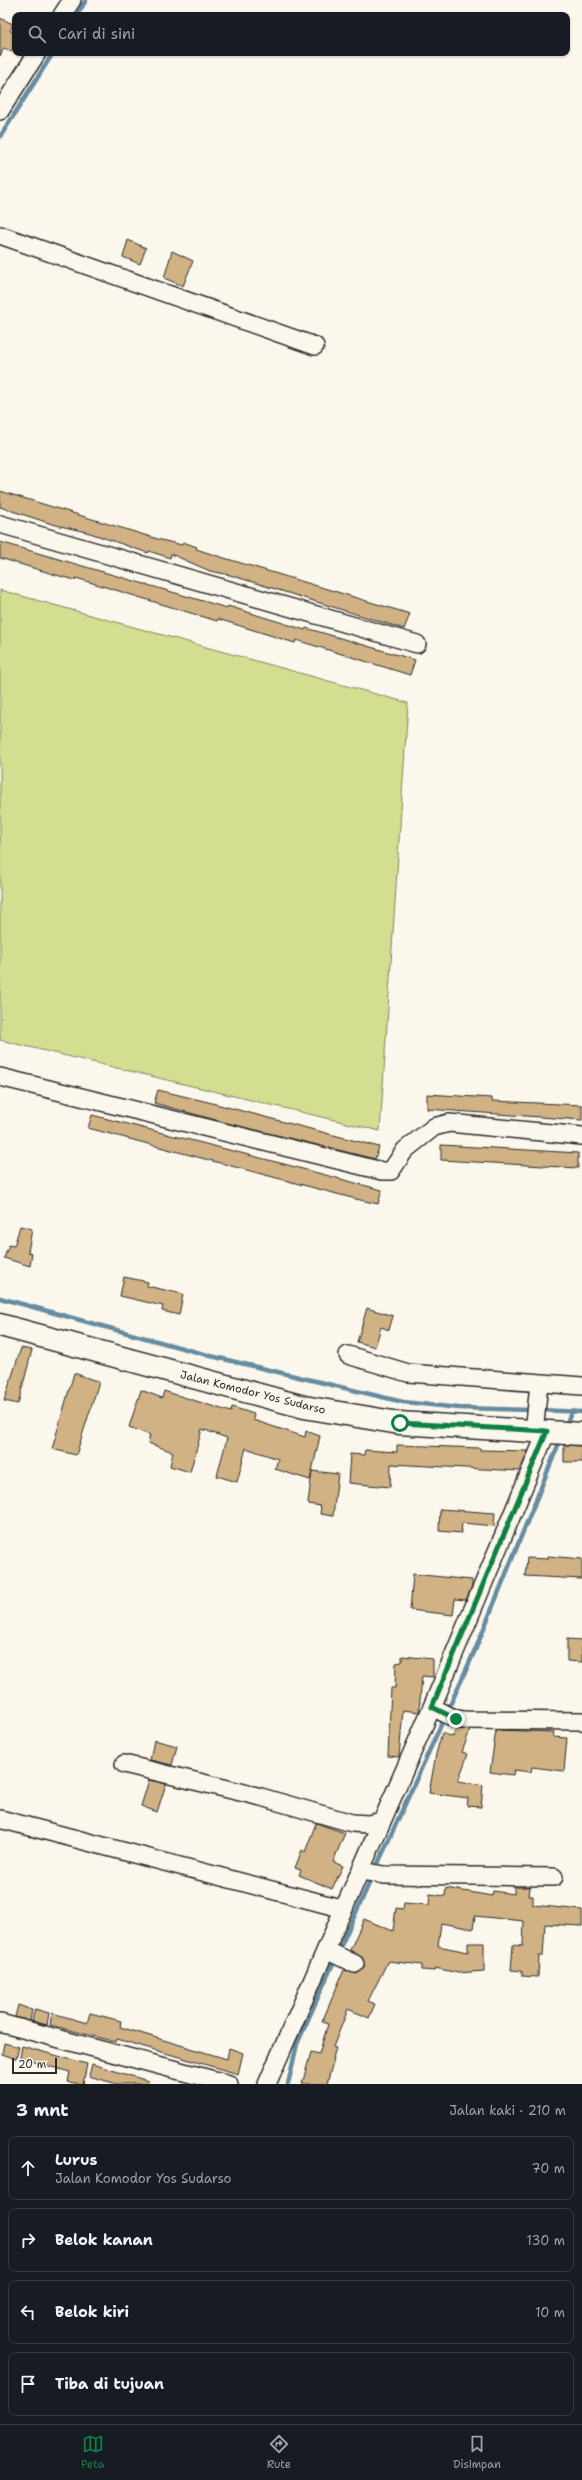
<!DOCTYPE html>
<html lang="id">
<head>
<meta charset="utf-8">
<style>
  body { margin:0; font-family:"Shantell Sans",sans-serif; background:#20242c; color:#f1f3f6 }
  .scale { position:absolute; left:12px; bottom:10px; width:45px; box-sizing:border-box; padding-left:4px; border:2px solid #2b2b2b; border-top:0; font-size:11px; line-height:14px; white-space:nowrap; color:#2b2b2b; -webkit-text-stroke:3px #fbf7ec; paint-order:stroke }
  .stop { position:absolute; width:12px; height:12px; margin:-9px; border:3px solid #0b8043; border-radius:50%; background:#fff }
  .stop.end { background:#0b8043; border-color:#fff; box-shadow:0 1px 4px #0008 }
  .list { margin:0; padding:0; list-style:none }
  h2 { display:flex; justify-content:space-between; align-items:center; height:52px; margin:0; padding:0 16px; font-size:17px }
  h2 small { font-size:13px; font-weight:400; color:#9ea1a6 }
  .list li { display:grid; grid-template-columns:26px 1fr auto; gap:12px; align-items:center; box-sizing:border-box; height:64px; margin:0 8px 8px; padding:0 8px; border:1px solid #363941; border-radius:8px }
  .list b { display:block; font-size:15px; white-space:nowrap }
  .list p { margin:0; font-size:13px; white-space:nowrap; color:#9ea1a6 }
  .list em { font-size:13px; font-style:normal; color:#9ea1a6 }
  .icon { flex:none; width:22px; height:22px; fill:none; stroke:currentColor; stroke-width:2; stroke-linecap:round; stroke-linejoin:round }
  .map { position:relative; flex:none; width:582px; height:2084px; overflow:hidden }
  .search { position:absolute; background:#171b24; box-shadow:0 1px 3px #0004; left:12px; right:12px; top:12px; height:44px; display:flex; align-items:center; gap:10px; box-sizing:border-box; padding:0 14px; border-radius:8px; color:#9ea1a6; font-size:15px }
  .sheet { height:340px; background:#171b24 }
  nav { display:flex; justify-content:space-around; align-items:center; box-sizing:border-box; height:56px; border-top:1px solid #363941; background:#171b24; font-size:11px; color:#9ea1a6 }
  nav a { display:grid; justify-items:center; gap:2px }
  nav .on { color:#0b8043 }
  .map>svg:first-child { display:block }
</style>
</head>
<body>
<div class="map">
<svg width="582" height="2084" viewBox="0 0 582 2084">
  <rect width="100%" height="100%" fill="#fbf7ec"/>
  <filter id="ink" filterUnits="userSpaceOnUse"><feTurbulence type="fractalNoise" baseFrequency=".025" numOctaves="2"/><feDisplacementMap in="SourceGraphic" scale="8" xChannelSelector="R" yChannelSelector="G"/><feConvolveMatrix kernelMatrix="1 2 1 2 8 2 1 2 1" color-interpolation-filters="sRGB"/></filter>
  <g filter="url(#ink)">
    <path fill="#d3de91" stroke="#7f845e" d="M 0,590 L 408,703 L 380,1131 L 0,1040 Z"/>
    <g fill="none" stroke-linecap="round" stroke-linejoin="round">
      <g stroke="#668ca1" stroke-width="4.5">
        <path d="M 77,15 L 86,0"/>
        <path d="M 0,137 L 53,53"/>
        <path d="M 0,1298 L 211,1356 L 403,1402 L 459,1408 L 532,1410"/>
        <path d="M 540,1410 L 582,1412"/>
        <path d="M 565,1427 L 572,1411"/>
        <path d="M 375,1870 L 476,1648 L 561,1438"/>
        <path d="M 338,1952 L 372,1877"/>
        <path d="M 288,2084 L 297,2044 L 335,1959"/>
      </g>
    </g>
    <g fill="#d0b284" stroke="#2b2b2b">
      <path d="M 0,18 L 13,24 L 10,31 L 15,34 L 15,44 L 11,52 L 4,48 L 0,56 Z"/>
      <path d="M 128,240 L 146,248 L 140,264 L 123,257 Z"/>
      <path d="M 172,251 L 193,261 L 183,286 L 164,278 Z"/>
      <path d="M 0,491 L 161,540 L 182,545 L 183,542 L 197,547 L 196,549 L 221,557 L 410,614 L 404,629 L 230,575 L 210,571 L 171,554 L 170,558 L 149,551 L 148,553 L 90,533 L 52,524 L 0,507 Z"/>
      <path d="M 0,542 L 227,608 L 228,606 L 286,624 L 305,630 L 306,628 L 415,660 L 410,675 L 296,640 L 295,643 L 218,619 L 217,621 L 76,578 L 75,580 L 56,575 L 0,558 Z"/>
      <path d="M 158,1090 L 208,1102 L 379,1147 L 375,1159 L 223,1122 L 154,1103 Z"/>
      <path d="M 427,1094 L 492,1098 L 492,1101 L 582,1105 L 582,1120 L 427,1109 Z"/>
      <path d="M 92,1115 L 280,1163 L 382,1190 L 378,1204 L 356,1199 L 88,1128 Z"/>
      <path d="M 441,1145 L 578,1153 L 578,1168 L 441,1160 Z"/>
      <path d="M 20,1226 L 32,1229 L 28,1252 L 32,1253 L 30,1266 L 4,1258 L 9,1245 L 14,1246 Z"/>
      <path d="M 124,1277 L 148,1282 L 147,1286 L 183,1294 L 179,1315 L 162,1311 L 163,1306 L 120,1296 Z"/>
      <path d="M 367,1308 L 393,1316 L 389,1330 L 381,1327 L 375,1347 L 357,1342 Z"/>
      <path d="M 21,1348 L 32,1350 L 18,1404 L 4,1401 Z"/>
      <path d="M 74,1373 L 99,1382 L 76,1455 L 52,1449 Z"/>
      <path d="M 141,1390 L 162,1398 L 164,1391 L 231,1412 L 232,1407 L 254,1414 L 253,1420 L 305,1437 L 306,1431 L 320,1436 L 310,1480 L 275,1469 L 278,1459 L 246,1448 L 237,1482 L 217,1476 L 227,1438 L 202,1429 L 190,1472 L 170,1466 L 173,1452 L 148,1443 L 150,1435 L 129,1427 Z"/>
      <path d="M 397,1445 L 480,1448 L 480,1450 L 528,1451 L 520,1471 L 391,1464 L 390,1487 L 348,1483 L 350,1454 L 364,1455 L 365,1450 L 397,1452 Z"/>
      <path d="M 564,1445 L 582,1446 L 582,1462 L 564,1462 Z"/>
      <path d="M 312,1471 L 338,1474 L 333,1516 L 320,1514 L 321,1506 L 308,1504 Z"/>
      <path d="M 440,1509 L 495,1513 L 494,1526 L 462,1523 L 461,1533 L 439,1531 Z"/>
      <path d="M 548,1556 L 582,1559 L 582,1579 L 525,1576 L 527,1558 L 548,1559 Z"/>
      <path d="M 413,1574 L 472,1580 L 472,1586 L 466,1600 L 455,1599 L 453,1615 L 410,1610 Z"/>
      <path d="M 567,1639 L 582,1640 L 582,1662 L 567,1661 Z"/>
      <path d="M 402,1656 L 433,1659 L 433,1677 L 422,1676 L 419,1712 L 403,1710 L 399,1757 L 388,1756 L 391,1688 L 395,1688 L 396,1663 L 402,1662 Z"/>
      <path d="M 456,1729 L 470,1730 L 462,1752 L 468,1754 L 458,1781 L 483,1785 L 481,1807 L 467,1806 L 468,1798 L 429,1793 L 436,1754 L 442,1733 L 453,1737 Z"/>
      <path d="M 496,1730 L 554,1732 L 553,1737 L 567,1738 L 564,1771 L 532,1767 L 531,1772 L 514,1770 L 513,1775 L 490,1772 Z"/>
      <path d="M 154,1740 L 177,1746 L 172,1765 L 150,1760 Z"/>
      <path d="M 149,1780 L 166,1784 L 157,1812 L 141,1806 Z"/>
      <path d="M 316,1823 L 345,1833 L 333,1862 L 343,1866 L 332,1889 L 299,1875 L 301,1870 L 295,1868 L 302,1850 L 305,1852 Z"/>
      <path d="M 514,1887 L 530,1887 L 529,1896 L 533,1896 L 533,1905 L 582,1910 L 582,1926 L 545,1924 L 543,1956 L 539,1956 L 538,1977 L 522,1976 L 522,1971 L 511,1970 L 513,1945 L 523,1946 L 524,1921 L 475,1916 L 473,1929 L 441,1923 L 438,1946 L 468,1952 L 468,1943 L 484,1943 L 484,1971 L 458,1973 L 435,1968 L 434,1971 L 422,1970 L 422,1965 L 388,1961 L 368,2001 L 375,2004 L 369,2018 L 348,2009 L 333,2047 L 336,2048 L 333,2058 L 334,2058 L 327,2084 L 302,2084 L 311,2052 L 319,2054 L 328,2024 L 322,2022 L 344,1970 L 356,1974 L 364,1968 L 363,1958 L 350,1950 L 364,1919 L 393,1931 L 396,1908 L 403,1909 L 404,1903 L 429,1905 L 430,1894 L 445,1896 L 446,1888 L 492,1896 L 493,1891 L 514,1894 Z"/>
      <path d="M 18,2005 L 32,2010 L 30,2021 L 15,2017 Z"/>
      <path d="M 35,2009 L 49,2013 L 47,2025 L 32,2021 Z"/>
      <path d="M 52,2013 L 87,2023 L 90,2013 L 106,2017 L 121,2021 L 120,2027 L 227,2059 L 229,2048 L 243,2053 L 238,2074 L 117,2039 L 116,2042 L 50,2025 Z"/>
      <path d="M 4,2043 L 19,2047 L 16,2059 L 2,2054 Z"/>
      <path d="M 22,2046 L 87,2064 L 83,2084 L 68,2082 L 70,2072 L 20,2058 Z"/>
      <path d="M 92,2064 L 148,2081 L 147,2084 L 117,2084 L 89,2076 Z"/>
    </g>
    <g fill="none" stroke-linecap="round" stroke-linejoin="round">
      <g stroke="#2b2b2b" stroke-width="20">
        <g id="street">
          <path d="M 62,15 L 72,0"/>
          <path d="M 0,111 L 37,53"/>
          <path d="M 0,235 L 315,346"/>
          <path d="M 0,524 L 417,644"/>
          <path d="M 0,1077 L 382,1171 L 391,1171 L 405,1150 L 434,1127 L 449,1123 L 582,1136"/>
          <path d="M 348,1355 L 408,1373 L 582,1386"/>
          <path d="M 534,1432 L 539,1384"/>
          <path d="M 432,1707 L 456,1719 L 464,1720 L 582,1721"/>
          <path d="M 124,1764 L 261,1797 L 352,1823 L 368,1824 L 382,1821"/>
          <path d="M 0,1819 L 344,1909"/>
          <path d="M 361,1871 L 384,1875 L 554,1877"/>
          <path d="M 326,1950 L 355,1964"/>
          <path d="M 0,2023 L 229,2084"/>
          <path d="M 267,2084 L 432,1707 L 547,1431"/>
        </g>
      </g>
      <g stroke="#2b2b2b" stroke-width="25">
        <path id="secondary" d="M 0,1325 L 304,1407 L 399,1423 L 582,1434"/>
      </g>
      <use href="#street" stroke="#fbf7ec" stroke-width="17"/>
      <use href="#secondary" stroke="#fbf7ec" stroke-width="22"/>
    </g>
  </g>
  <g fill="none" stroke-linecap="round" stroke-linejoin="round" filter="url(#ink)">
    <path stroke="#0b8043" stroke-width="5" d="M 400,1423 L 547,1431 L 432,1707 L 456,1719"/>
  </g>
  <g text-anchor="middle" stroke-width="3" stroke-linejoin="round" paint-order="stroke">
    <g font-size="11" fill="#2b2b2b" stroke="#fbf7ec">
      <text transform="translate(253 1392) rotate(14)" y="4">Jalan Komodor Yos Sudarso</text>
    </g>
  </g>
</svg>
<div class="scale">20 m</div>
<div class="stop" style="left:400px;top:1423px"></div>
<div class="stop end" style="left:456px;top:1719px"></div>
<div class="search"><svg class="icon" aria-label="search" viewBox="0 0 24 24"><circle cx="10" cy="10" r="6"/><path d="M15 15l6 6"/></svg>Cari di sini</div>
</div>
<section class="sheet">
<h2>3 mnt<small>Jalan kaki · 210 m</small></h2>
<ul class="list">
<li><svg class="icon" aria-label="ahead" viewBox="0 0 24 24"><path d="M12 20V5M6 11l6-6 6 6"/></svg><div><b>Lurus</b><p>Jalan Komodor Yos Sudarso</p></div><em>70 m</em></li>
<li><svg class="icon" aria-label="right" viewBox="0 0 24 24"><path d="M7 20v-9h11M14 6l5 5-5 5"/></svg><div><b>Belok kanan</b></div><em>130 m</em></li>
<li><svg class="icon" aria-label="left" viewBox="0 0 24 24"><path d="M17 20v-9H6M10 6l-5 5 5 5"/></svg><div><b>Belok kiri</b></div><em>10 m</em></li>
<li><svg class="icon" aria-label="arrive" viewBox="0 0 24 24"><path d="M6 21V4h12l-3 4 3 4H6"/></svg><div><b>Tiba di tujuan</b></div></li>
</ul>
</section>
<nav>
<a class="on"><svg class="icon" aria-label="map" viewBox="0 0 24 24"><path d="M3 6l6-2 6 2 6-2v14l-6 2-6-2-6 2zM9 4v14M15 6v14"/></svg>Peta</a>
<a><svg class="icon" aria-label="directions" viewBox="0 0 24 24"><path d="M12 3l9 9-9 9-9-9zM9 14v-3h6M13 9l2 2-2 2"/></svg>Rute</a>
<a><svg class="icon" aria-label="saved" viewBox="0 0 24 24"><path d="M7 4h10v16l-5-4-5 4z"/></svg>Disimpan</a>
</nav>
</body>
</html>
